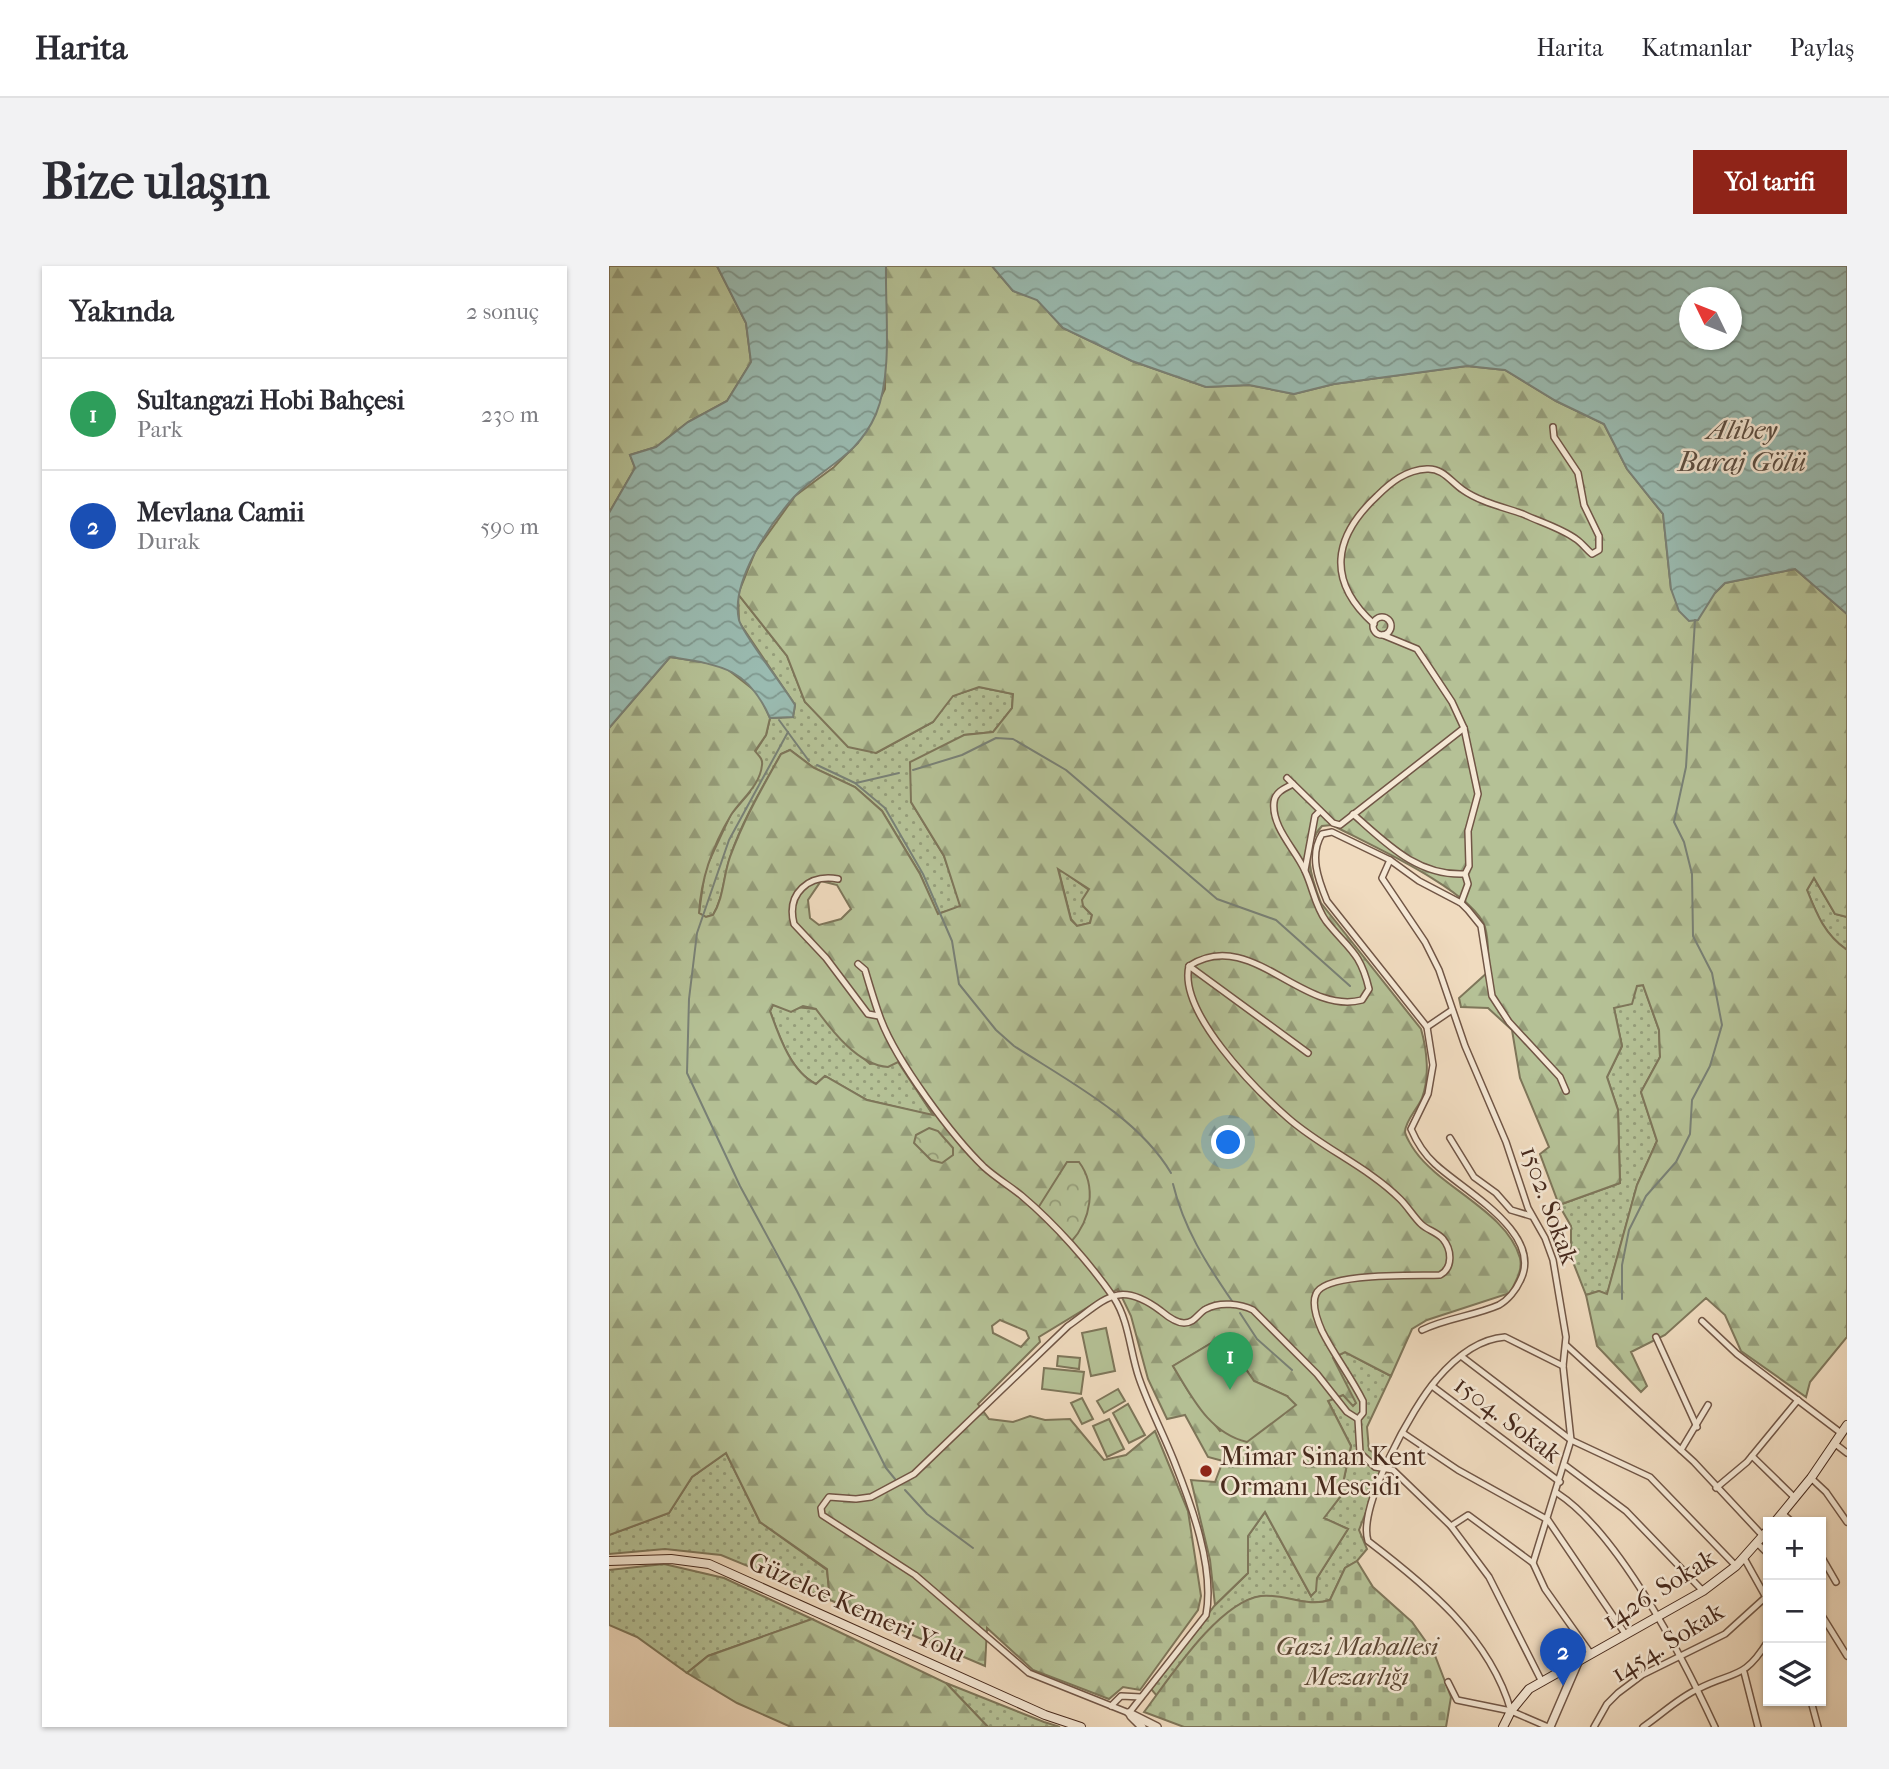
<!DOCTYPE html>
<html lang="tr">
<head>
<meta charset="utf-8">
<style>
  body { margin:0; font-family:"IM FELL French Canon",serif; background:#f2f2f3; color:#2b2b33 }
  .controls { position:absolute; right:21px; bottom:21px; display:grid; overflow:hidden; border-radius:0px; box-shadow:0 2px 5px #0004 }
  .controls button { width:63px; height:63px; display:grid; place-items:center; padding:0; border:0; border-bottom:2px solid #e1e1e2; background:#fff; color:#2b2b33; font:35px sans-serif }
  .compass { position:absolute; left:1070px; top:21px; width:63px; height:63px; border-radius:50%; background:#fff; box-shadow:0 2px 5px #0004; rotate:313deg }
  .you { position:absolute; left:620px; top:877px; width:24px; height:24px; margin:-18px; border:5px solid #fff; border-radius:50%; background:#1a73e8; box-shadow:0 0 0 10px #1a73e833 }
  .badge { display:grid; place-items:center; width:46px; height:46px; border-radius:50%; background:#8f2418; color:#fff; font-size:23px; font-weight:700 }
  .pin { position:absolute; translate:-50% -58px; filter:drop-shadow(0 2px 4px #0008) }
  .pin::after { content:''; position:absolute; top:37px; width:24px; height:21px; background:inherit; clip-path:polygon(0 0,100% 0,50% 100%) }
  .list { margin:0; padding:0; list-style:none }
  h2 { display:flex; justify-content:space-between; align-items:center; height:91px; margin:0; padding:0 28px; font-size:30px }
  h2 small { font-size:23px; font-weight:400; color:#7c7c81 }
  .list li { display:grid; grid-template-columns:46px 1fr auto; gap:21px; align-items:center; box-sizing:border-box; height:112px; padding:0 28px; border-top:2px solid #e1e1e2 }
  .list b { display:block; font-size:26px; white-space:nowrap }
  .list p { margin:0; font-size:23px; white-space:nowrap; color:#7c7c81 }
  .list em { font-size:23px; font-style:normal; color:#7c7c81 }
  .icon { flex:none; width:38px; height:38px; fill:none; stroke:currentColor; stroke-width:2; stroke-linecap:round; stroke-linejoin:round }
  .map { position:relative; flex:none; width:1238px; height:1461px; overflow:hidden; border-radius:0px }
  header { display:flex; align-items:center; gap:42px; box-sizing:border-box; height:98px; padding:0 35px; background:#fff; border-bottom:2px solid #e1e1e2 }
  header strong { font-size:33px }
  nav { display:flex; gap:38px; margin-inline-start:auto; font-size:24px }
  .intro { display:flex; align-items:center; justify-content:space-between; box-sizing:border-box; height:168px; padding:0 42px }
  h1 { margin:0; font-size:49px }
  .button { padding:18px 32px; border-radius:0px; background:#8f2418; color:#fff; font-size:24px; font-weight:700 }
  main { display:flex; gap:42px; padding:0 42px }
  aside { flex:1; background:#fff; border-radius:0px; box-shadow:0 2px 5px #0004 }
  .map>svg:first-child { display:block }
</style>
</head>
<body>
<header>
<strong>Harita</strong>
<nav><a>Harita</a><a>Katmanlar</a><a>Paylaş</a></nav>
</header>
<div class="intro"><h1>Bize ulaşın</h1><a class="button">Yol tarifi</a></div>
<main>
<aside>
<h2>Yakında<small>2 sonuç</small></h2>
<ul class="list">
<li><span class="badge" style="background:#2e9e5b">1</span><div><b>Sultangazi Hobi Bahçesi</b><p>Park</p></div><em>230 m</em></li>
<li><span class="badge" style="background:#1a4fb4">2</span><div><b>Mevlana Camii</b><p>Durak</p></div><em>590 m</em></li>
</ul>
</aside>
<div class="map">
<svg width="1238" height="1461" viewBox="0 0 1238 1461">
  <defs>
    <pattern id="grass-dots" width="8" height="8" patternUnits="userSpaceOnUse" patternTransform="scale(1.75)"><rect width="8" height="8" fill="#b5c196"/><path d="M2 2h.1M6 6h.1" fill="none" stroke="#959d7a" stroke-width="1.8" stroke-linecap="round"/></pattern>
    <pattern id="forest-firs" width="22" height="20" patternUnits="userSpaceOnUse" patternTransform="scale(1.75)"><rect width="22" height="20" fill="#b5c196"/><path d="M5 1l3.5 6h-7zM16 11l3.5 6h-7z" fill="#959d7a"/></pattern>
    <pattern id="cemetery-stones" width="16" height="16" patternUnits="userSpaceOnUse" patternTransform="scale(1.75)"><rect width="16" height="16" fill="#b5c196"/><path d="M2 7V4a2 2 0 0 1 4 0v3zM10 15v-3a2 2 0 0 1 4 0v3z" fill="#959d7a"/></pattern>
    <pattern id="park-crowns" width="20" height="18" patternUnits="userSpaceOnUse" patternTransform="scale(1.75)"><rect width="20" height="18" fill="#b5c196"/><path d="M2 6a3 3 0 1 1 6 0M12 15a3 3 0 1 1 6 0" fill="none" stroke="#959d7a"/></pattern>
    <pattern id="water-waves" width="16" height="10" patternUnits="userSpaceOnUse" patternTransform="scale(1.75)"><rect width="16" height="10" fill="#9abbb1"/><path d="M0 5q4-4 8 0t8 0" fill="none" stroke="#7f988f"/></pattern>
  </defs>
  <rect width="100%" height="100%" fill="#f0dbbf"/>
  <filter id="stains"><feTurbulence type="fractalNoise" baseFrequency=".00286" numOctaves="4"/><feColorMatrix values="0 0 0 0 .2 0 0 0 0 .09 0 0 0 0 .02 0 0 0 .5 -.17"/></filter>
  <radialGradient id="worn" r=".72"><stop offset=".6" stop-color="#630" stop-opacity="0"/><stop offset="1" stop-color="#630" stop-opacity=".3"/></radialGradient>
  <g fill="url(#grass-dots)" stroke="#7e765a" stroke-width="2">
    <path d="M 129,328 L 178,390 L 196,436 L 267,487 L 324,456 L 343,430 L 370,421 L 404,428 L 403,442 L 384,466 L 355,469 L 302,536 L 335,590 L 352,641 L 328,648 L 311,608 L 273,545 L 246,521 L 205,502 L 181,484 L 172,488 C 153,522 133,555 121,591 C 114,611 115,631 104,649 L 97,651 L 90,647 L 96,604 L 122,548 L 141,526 L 146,486 L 157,469 L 161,452 L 184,451 L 186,439 L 130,356 Z"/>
    <path d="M 449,602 L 480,624 L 474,640 L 483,649 L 481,657 L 468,660 L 462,653 Z"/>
    <path d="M 1205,612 L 1226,648 L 1238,651 L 1238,684 C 1216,669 1208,649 1198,624 Z"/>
    <path d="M 1034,719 L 1050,764 L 1051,791 L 1032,826 L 1048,875 L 1028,919 L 998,1029 L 990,1025 L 977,1029 L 962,991 L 962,960 L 950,939 L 1011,917 L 1009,844 L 998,811 L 1013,780 L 1005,742 L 1028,720 Z"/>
    <path d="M 164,739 L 207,743 L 232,772 L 261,798 L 289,795 L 325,850 L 258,834 L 216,810 L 207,818 C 182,806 170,770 161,745 Z"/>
    <path d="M 736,1086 L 782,1110 L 758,1161 L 760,1184 L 777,1194 L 750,1264 L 758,1283 L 748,1295 L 736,1302 L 721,1334 C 700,1341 678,1330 657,1330 C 617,1330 570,1400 548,1430 L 542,1423 L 606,1339 L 639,1307 L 639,1270 L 656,1246 L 702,1330 L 708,1312 L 739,1263 L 714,1252 L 731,1231 L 742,1180 L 719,1135 L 734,1129 L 723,1092 Z"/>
    <path d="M 117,1187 L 151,1256 L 218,1304 L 221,1334 L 112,1289 L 56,1283 L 0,1288 L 0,1269 L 60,1247 L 83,1211 Z"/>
    <path d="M 55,1298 L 115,1312 L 203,1353 L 99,1390 L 78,1407 L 28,1371 L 0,1359 L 0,1304 Z"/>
    <path d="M 337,1417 L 435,1456 L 451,1461 L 379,1461 Z"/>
  </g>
  <g fill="url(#forest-firs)" stroke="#7e765a" stroke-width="2" fill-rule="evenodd">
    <path d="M 0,0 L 108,0 L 137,57 L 142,96 L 118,135 L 79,156 L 47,181 L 21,189 L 26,202 L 0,247 Z"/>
    <path d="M 277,0 L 383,0 L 404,25 L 428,33 L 454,62 L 523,95 L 597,121 L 640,119 L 685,128 L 725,118 L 858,100 L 896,104 L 947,135 L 995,158 L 1018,203 L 1054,248 L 1062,323 L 1106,327 L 1116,317 L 1186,303 L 1238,348 L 1238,651 L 1226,648 L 1205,612 L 1198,624 C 1208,649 1216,669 1238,684 L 1238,1071 L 1201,1116 L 1197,1131 L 1132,1085 L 1116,1049 L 1097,1032 L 1056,1069 L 1022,1086 L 1038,1120 L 1032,1126 L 988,1080 L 977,1029 L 990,1025 L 998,1028 L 1028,919 L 1048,875 L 1032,826 L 1051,791 L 1050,764 L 1034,719 L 1028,720 L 1023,738 L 1005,742 L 1013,780 L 998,811 L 1009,844 L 1011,917 L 950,939 L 931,888 L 940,881 L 911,812 L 903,764 L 879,742 L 852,741 L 850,732 L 880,705 C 879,691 880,674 876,661 C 865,625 757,577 723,559 L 713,560 C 692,582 702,612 712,637 L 812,763 C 818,784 821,811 813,832 C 809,842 796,855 796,866 C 797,871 803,881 806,885 C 832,922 898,946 911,992 C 914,1005 906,1016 901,1027 L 818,1054 L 803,1063 L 782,1110 L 736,1086 L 724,1092 L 747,1137 L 744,1140 L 734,1129 L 719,1135 L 742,1180 L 731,1231 L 715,1252 L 739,1263 L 708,1312 L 707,1325 L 702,1330 L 656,1246 L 639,1270 L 639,1307 L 606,1339 L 601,1294 L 582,1214 L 606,1216 L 614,1195 L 599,1191 L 576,1149 L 558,1153 L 539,1113 L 522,1050 L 509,1023 L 430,1071 L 431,1076 L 369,1138 L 380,1153 L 404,1156 L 421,1150 L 436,1154 L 461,1153 L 495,1194 L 517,1189 L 546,1165 L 579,1245 L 592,1330 L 589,1344 L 531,1424 L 514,1421 L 500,1433 L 424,1404 L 378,1362 L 376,1400 L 221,1334 L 218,1303 L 151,1256 L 117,1187 L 83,1211 L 60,1247 L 0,1269 L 0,462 L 61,391 L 113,399 L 150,428 L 161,452 L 157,469 L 146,485 C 150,490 154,493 153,499 C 151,520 132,533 122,549 C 104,579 92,612 90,647 L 97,651 L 104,649 C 115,631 114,611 121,591 C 134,555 153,522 172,488 L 181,484 L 205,502 L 246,521 L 273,545 L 311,608 L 329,648 L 351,640 L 335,590 L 302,536 L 301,496 L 355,469 L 384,466 L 403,442 L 404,428 L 370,421 L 344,430 L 324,456 L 267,487 L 239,481 L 196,436 L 178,390 L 129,328 L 146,286 L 186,230 L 225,201 L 249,177 L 276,123 ZM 449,603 L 480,623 L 473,634 L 474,640 L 483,649 L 481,657 L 468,660 L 462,654 ZM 212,615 L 228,619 L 242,643 L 232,653 L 210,659 L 201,652 L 199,634 ZM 164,739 L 182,746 L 194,740 L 207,743 C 223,765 249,799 279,801 L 289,796 L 324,849 L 258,834 L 216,810 L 207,818 C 182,806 170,770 161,745 ZM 391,1054 L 417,1065 L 420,1072 L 412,1081 L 384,1067 L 383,1060 ZM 614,1070 L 645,1115 L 678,1130 L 611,1165 L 581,1128 L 564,1100 Z"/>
    <path d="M 203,1353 L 337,1417 L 379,1461 L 182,1461 L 128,1437 L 78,1407 L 99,1390 Z"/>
  </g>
  <path fill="url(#cemetery-stones)" stroke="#7e765a" stroke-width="2" d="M 748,1295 L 764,1321 L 803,1356 L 825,1387 L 842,1431 L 837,1461 L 575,1461 L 535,1446 C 560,1413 609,1336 652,1330 C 675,1327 698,1342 721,1334 L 736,1302 Z"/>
  <g fill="url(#park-crowns)" stroke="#7e765a" stroke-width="2">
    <path d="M 320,862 L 329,865 L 344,882 L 344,889 L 333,897 L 322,894 L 305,877 L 307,869 Z"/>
    <path d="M 458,896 L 470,896 C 488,920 482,954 462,976 L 429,942 Z"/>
  </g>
  <g fill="#b5c196" stroke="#7e765a" stroke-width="2">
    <path d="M 497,1062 L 506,1105 L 482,1110 L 473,1067 Z"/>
    <path d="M 614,1070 L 645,1115 L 678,1130 L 687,1139 L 638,1176 C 600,1167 583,1131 564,1100 Z"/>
    <path d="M 449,1090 L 471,1092 L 470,1103 L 448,1100 Z"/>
    <path d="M 435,1102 L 475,1106 L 472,1128 L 433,1123 Z"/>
    <path d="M 509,1123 L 516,1135 L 495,1147 L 488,1135 Z"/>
    <path d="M 473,1132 L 484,1153 L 473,1158 L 462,1137 Z"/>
    <path d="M 519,1138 L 536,1169 L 520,1177 L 504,1147 Z"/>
    <path d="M 500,1153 L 515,1183 L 498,1191 L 484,1160 Z"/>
  </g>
  <g fill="url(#water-waves)" stroke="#798176" stroke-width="2" fill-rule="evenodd">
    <path d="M 108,0 L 277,0 C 276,45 284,107 267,148 C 248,192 213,201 185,231 C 161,258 121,316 130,354 C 133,367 176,422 186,439 L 184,451 L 161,452 C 139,402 112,399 61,391 L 0,462 L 0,247 L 26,202 L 21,189 L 47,181 L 79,156 L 118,135 L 142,96 L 137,57 Z"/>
    <path d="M 383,0 L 1238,0 L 1238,348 L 1186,303 L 1116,317 L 1106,327 L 1089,354 L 1080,355 L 1070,345 L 1062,323 L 1054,248 L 1018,203 L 995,158 L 947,135 L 896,104 L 858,100 L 725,118 L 685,128 L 640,119 L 597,121 L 523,95 L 454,62 L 428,34 L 404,25 ZM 1080,32 L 1122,32 L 1122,74 L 1080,74 Z"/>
  </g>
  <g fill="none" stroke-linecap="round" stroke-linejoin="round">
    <g stroke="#798176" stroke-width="2">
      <path d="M 170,454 L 200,495"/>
      <path d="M 179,466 L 120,574 L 88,667 L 80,733 L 78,807 L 131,920 L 188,1025 L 277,1202 L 286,1213"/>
      <path d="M 208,499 L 246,517 L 276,542 L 314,608 L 343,675 L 350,718 L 387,764 L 405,780 C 459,815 529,851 562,907"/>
      <path d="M 304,504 L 353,489 L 387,472 L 404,473 L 457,504 L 608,633 L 667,654 L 741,720"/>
      <path d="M 247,517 L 290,507"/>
      <path d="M 564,918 C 575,963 597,997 623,1035"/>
      <path d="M 1013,1033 L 1013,999 L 1020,964 L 1037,930 L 1067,896 L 1081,868 L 1083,834 L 1101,800 L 1113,759 L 1103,707 L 1084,670 L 1083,608 L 1075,576 L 1065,556 L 1077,501 L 1086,354"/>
      <path d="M 631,1047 L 648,1073 L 683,1104"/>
      <path d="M 296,1224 L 318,1248 L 364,1282"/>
    </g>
    <g stroke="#715646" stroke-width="8">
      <g id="minor">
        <circle cx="773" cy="360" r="9"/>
        <path d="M 765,358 C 717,315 724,271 768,230 C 782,216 797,204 818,203 C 834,202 842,216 854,224 C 871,236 894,241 914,248 C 931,256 952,262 967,273 C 973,277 977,283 983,288 L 990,284 L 990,270 L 975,239 L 969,207 L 945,171 L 944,161"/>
        <path d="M 678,512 L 724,557 L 731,559 L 855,462"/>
        <path d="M 684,518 C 676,522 666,526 665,536 C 662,561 687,584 696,605 C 704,622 706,640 717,655 C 739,683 751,685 760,723 L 753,734 C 693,750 641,660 580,700 C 569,746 646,823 679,852 C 713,882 759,901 791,933 C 799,941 804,950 812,958 C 818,964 828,966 834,973 C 843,984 844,1002 831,1009 C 808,1010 716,1006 707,1028 C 702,1039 709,1056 713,1065 C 725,1089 742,1111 754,1135 L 754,1147 L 749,1153 L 751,1187 L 766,1201 L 784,1204 L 842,1260 L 880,1311 L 932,1414"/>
        <path d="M 744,548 C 778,578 808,610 856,608 L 860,600 L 859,565 L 869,528 L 855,462 L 843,436 L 808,383 L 774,369"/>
        <path d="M 781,594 L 773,612 L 816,676 L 830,704 L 856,780 L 897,876 L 919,942 L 936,972 L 944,994 L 957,1071 L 954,1100 L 962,1174 L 924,1297 L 936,1323 L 982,1388"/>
        <path d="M 696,604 L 706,550 L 711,545"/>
        <path d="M 229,613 C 200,608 177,627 185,658 L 217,692 L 259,748 L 270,750"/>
        <path d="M 852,637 L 859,618 L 856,608"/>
        <path d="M 249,698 L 256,704 C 261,721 266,738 272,754 C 288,796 343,870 375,901 C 387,912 401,920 413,930 C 446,958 480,996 505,1032 C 520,1055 521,1086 530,1112 C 540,1141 554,1167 565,1195 C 582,1238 606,1302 597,1349 L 520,1447 L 420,1407 L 306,1309 L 213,1249 L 212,1242 L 220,1231 L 247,1233 L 262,1231 L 305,1208 L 459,1060 C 497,1033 509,1013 552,1045 C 558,1050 567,1057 575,1057 C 586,1057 589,1047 597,1043 C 611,1035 632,1038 644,1044 L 708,1108 L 738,1146 L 749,1153"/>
        <path d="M 580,700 L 699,787"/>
        <path d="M 818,761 L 843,744"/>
        <path d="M 841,872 L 865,911 L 887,927 L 902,944 L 922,950"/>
        <path d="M 1093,1055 L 1128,1088 L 1232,1167"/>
        <path d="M 813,1064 C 837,1052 865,1050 890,1039 C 899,1034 907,1024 911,1015 C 936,968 855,925 826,898 C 815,888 808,877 802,863 L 819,828 L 824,799 L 818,761 L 718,635 C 709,613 700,589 713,568 L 723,566 L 781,594 L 810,615 L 852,637 L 859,644 L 872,660 L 883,730 L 900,756 L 951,811 L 957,825"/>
        <path d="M 1047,1071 L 1088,1161"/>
        <path d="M 957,1079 L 1085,1196 L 1154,1270"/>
        <path d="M 852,1090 L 962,1174 L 1041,1211 L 1127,1300"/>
        <path d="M 823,1120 L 951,1216"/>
        <path d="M 794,1167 L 849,1204 L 939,1254 L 1017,1369"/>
        <path d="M 1225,1177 L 1238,1187"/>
        <path d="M 1072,1184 L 1099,1139"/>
        <path d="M 1143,1190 L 1186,1232"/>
        <path d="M 957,1200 L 1017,1245 L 1094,1325"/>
        <path d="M 1202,1212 L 1217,1226 L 1238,1256"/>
        <path d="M 1107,1222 L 1138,1196 L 1189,1134"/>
        <path d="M 948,1227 C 1010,1267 1075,1394 1106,1461"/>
        <path d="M 1173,1247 L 1183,1256"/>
        <path d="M 842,1260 L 859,1249 L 924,1297"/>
        <path d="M 1148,1277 L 1159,1288"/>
        <path d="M 1212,1290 L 1227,1316"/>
        <path d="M 1135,1292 L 1159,1335"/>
        <path d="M 1212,1348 L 1238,1390"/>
        <path d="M 1135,1406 L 1149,1461"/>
        <path d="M 839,1416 L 848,1434 L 902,1445 L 939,1461"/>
        <path d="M 1202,1435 L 1209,1461"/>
        <path d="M 502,1440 L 512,1430 L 532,1431"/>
        <path d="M 902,1445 C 881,1371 818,1320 759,1275 C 748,1241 804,1140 828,1113 C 845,1093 869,1073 896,1071 L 954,1100"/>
        <path d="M 985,1461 L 998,1438 L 1009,1427 L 1033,1409 L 1116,1368 L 1159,1329"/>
        <path d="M 1034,1461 C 1052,1449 1069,1432 1089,1423 C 1126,1404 1134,1415 1159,1375"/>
      </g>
    </g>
    <g stroke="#715646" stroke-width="10">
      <g id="tertiary">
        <path d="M 520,1447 L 548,1461"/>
        <path d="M 522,1450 L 533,1461"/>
        <path d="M 941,1461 L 969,1396"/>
      </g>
    </g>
    <g stroke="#472a1d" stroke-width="10">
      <g id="secondary">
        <path d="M 1166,1256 L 1202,1212 L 1238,1159"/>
        <path d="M 0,1295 L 62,1293 L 100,1298 L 436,1449 L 472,1461"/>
        <path d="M 894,1461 L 902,1445 L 920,1423 L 1094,1325 L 1127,1300 L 1159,1264"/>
      </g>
    </g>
    <use href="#minor" stroke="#f5e8d5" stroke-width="5"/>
    <use href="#tertiary" stroke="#f5e8d5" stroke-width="7"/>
    <use href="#secondary" stroke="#f5e8d5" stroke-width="8"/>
  </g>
  <circle fill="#8f2418" stroke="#f5e8d5" stroke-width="2.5" cx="597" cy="1205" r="7"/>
  <g text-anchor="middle" stroke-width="5" stroke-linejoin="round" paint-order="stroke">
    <g font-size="26" fill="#472a1d" stroke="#f5e8d5">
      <text transform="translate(941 939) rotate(70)" y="9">1502. Sokak</text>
      <text transform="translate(899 1153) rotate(37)" y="9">1504. Sokak</text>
      <text transform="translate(1050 1323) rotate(-32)" y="9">1426. Sokak</text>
      <text transform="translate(248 1341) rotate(24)" y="9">Güzelce Kemeri Yolu</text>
      <text transform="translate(1058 1376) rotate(-32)" y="9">1454. Sokak</text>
    </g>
    <g font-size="26" fill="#472a1d" stroke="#f5e8d5" text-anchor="start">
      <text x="611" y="1199">Mimar Sinan Kent<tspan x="611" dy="30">Ormanı Mescidi</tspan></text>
    </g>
    <g font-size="26" font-style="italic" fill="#5d4835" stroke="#f5e8d5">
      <text x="748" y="1389">Gazi Mahallesi<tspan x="748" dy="30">Mezarlığı</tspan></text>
    </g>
    <g font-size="28" font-style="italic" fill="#5c4e42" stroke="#f5e8d5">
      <text x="1133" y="173">Alibey<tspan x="1133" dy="32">Baraj Gölü</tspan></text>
    </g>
  </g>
  <rect width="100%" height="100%" filter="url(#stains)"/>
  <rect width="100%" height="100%" fill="url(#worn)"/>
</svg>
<div class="controls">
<button>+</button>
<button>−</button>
<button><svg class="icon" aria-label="layers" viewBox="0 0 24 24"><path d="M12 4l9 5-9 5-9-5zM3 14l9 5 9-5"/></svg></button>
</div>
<svg class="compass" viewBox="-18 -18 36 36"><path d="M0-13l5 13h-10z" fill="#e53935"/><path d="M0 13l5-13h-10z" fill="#7c7c81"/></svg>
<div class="you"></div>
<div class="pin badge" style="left:621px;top:1124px;background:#2e9e5b">1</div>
<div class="pin badge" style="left:954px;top:1420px;background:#1a4fb4">2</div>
</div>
</main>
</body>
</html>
